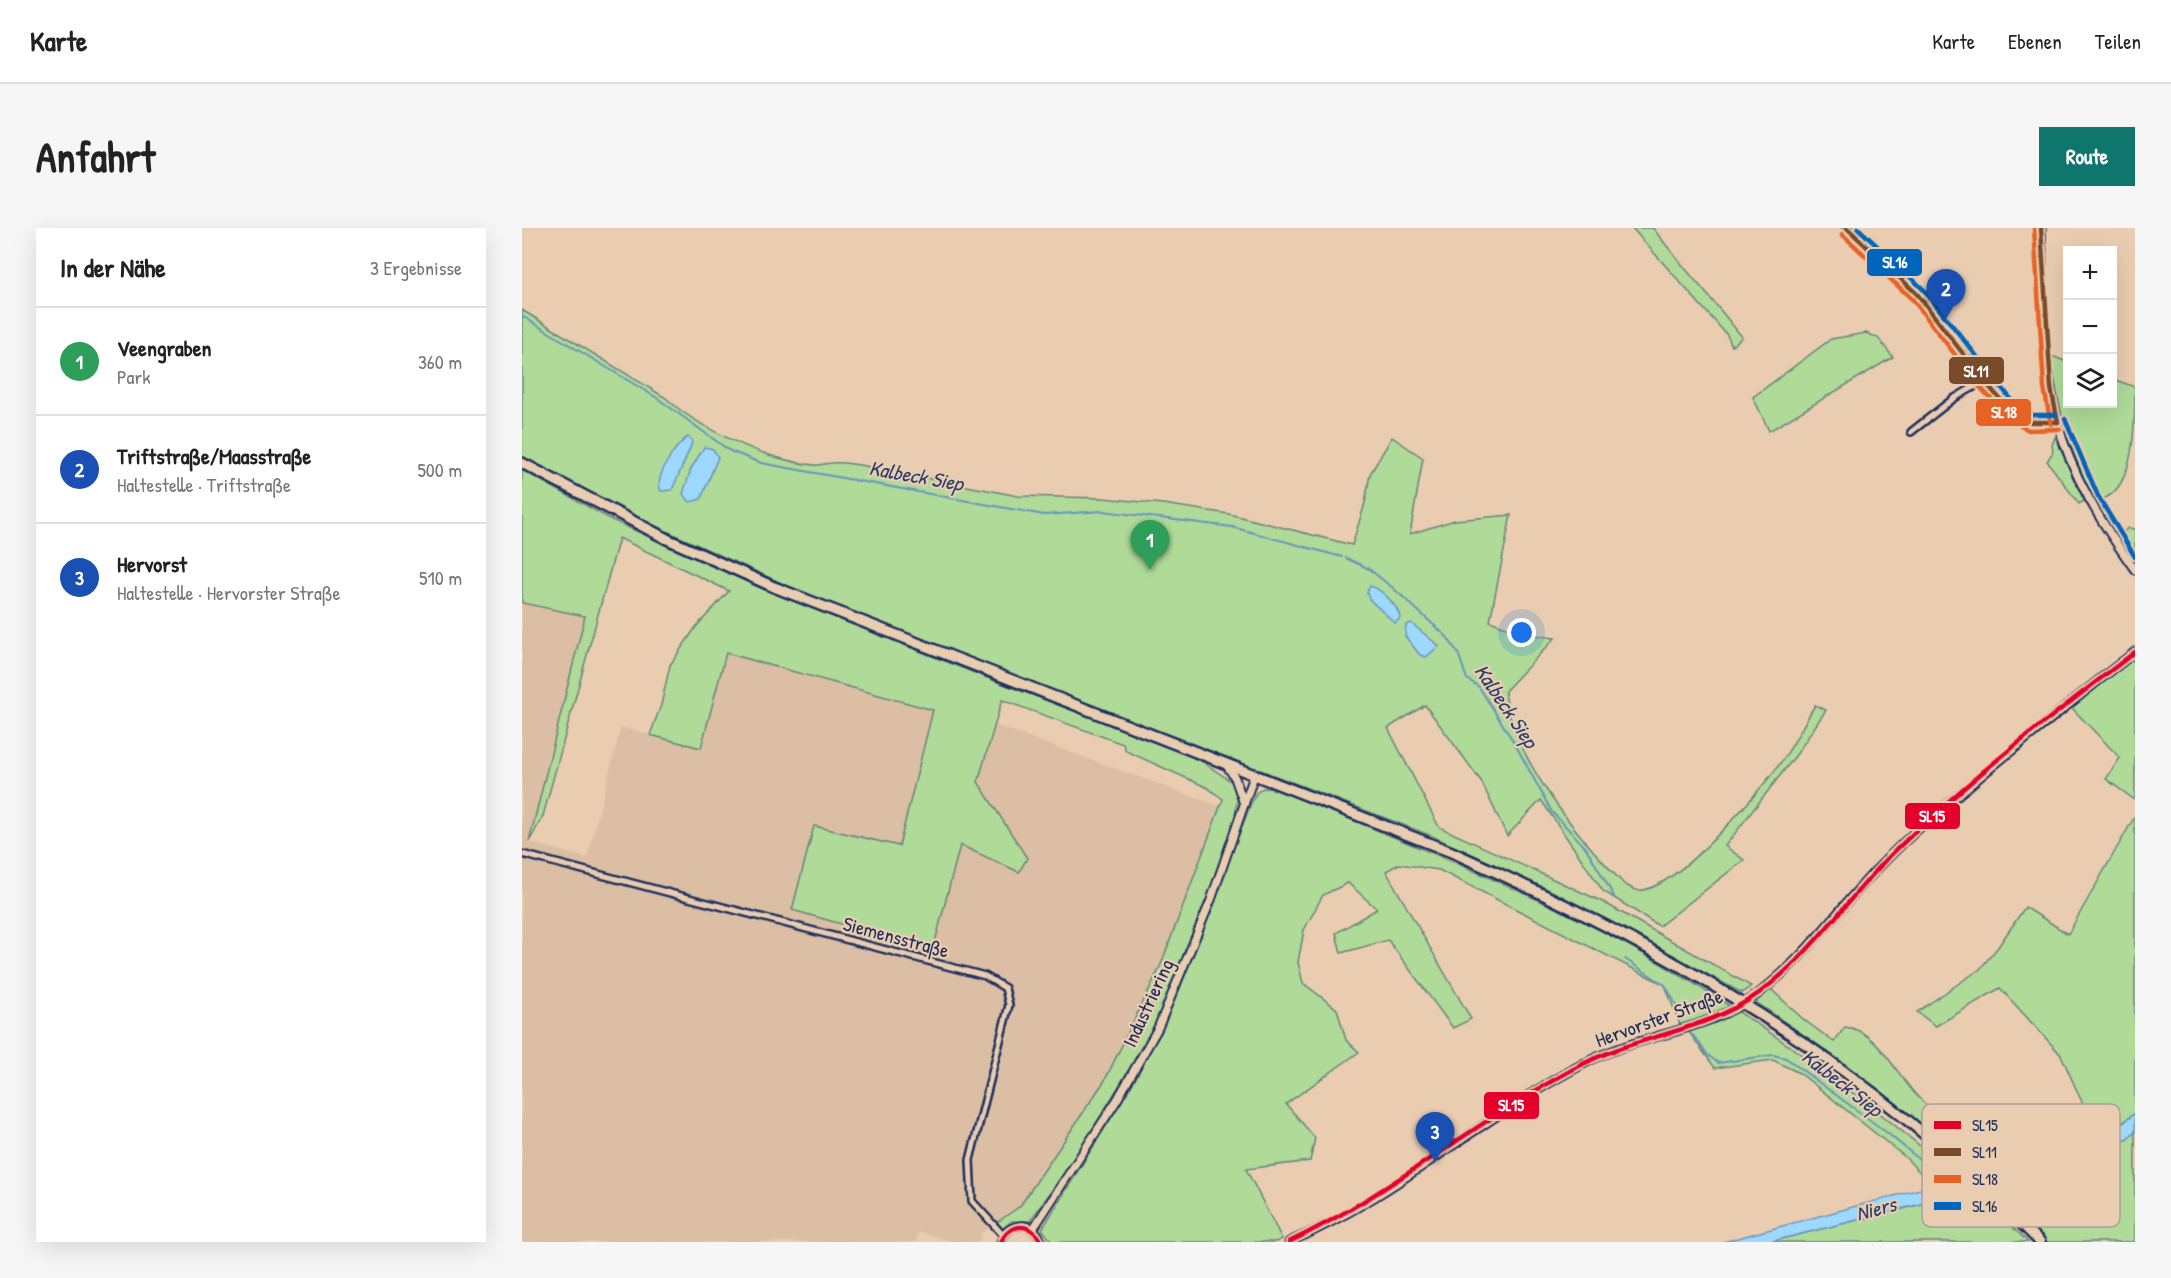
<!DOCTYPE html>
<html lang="de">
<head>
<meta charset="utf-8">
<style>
  body { margin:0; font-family:"Patrick Hand",sans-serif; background:#f6f6f6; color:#222 }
  .controls { position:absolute; right:18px; top:18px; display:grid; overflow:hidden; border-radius:0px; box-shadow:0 6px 24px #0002 }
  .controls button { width:54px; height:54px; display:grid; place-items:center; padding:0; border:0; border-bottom:2px solid #e0e0e0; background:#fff; color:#222; font:30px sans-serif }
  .you { position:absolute; left:1000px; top:405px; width:21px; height:21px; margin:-15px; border:4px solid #fff; border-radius:50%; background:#1a73e8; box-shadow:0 0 0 9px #1a73e833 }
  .badge { display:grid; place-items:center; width:39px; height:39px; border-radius:50%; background:#0f766e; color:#fff; font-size:20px; font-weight:700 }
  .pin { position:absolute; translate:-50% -50px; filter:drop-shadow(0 2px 3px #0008) }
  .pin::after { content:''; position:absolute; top:32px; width:21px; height:18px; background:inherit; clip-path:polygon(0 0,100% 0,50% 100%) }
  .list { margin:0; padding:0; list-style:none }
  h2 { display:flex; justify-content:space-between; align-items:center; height:78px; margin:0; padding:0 24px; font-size:26px }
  h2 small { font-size:20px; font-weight:400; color:#767676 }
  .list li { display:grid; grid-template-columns:39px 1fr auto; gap:18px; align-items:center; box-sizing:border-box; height:108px; padding:0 24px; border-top:2px solid #e0e0e0 }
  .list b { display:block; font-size:22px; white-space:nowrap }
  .list p { margin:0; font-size:20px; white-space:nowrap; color:#767676 }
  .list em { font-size:20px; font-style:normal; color:#767676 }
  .icon { flex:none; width:33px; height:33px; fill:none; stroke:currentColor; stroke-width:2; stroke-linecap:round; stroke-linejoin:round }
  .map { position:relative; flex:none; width:1613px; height:1014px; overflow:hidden; border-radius:0px }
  header { display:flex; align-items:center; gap:36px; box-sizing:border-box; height:84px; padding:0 30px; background:#fff; border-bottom:2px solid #e0e0e0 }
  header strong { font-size:28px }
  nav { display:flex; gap:33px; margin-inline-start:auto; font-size:21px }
  .intro { display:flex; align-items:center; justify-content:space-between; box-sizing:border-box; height:144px; padding:0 36px }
  h1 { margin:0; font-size:42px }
  .button { padding:15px 27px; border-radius:0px; background:#0f766e; color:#fff; font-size:21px; font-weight:700 }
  main { display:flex; gap:36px; padding:0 36px }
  aside { flex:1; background:#fff; border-radius:0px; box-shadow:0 6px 24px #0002 }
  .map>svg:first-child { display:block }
</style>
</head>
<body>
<header>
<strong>Karte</strong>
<nav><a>Karte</a><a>Ebenen</a><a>Teilen</a></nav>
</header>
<div class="intro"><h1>Anfahrt</h1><a class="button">Route</a></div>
<main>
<aside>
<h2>In der Nähe<small>3 Ergebnisse</small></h2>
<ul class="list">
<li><span class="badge" style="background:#2e9e5b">1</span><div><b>Veengraben</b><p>Park</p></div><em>360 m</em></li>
<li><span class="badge" style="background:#1a4fb4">2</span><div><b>Triftstraße/Maasstraße</b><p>Haltestelle · Triftstraße</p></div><em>500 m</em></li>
<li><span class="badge" style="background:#1a4fb4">3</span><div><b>Hervorst</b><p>Haltestelle · Hervorster Straße</p></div><em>510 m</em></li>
</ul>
</aside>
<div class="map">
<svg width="1613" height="1014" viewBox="0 0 1613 1014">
  <rect width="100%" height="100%" fill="#eacdb1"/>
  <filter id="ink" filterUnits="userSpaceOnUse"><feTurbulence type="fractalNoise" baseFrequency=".0167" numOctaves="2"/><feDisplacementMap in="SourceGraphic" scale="12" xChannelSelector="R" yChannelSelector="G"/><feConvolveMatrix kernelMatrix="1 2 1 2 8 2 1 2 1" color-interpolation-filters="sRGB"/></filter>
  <g filter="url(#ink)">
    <path fill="#dbbea3" d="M 0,375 L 63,388 L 7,614 L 65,630 L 99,499 L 179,520 L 204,425 L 411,482 L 377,618 L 270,682 L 410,722 L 438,617 L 505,630 L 456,554 L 473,497 L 700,579 L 638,739 L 583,852 L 498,978 L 460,1005 L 457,1014 L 432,1014 L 397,1004 L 394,1014 L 0,1014 Z"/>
    <g fill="#afda98" stroke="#65847b" stroke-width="1.5">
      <path d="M 1110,0 L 1131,0 C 1159,38 1191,71 1220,109 L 1210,118 L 1205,107 Z"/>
      <path d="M 0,82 L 144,170 C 177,201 247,233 292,237 C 298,238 304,235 310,235 C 319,234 329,236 338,237 L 496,268 L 581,270 L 641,276 L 707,286 L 830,317 L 843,275 L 848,246 L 870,209 L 901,230 L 888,306 L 933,292 L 989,287 L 968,393 L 1000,405 L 1033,410 L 983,463 C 990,530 1056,609 1102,656 C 1106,658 1111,661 1114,662 C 1150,668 1236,564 1257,537 C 1271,519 1281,497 1293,477 L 1304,482 L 1274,527 L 1203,618 L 1222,632 L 1137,698 L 1081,663 L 1019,572 L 985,608 L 959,553 L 903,477 L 866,500 L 917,599 L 1081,674 L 1229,758 L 1220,765 L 1036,666 L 910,608 L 297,372 L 103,284 L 11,236 L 0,230 Z"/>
      <path d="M 1344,105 L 1356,110 L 1371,129 L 1247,203 L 1231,169 L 1309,111 Z"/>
      <path d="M 1530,128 L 1545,134 L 1546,176 L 1590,176 L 1591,151 L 1613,159 C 1613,200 1613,270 1572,273 C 1551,228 1533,178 1530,128 Z"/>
      <path d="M 1533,209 L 1562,273 L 1557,276 L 1525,233 L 1531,224 L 1530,217 Z"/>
      <path d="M 0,242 L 90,292 L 236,359 L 478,455 L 637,514 L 681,534 L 714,557 L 716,566 L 713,588 L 700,627 L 680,685 L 634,797 L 555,927 L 508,993 L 490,993 L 476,1004 L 470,998 L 498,978 L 583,852 L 638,739 L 701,571 L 684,559 L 604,523 L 601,516 L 480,472 L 456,554 L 505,630 L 497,644 L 438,617 L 411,722 L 270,682 L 292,598 L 377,618 L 411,482 L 204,425 L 179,520 L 128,507 L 139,477 L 148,437 L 174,399 L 207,363 L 97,310 L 21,588 L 7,614 L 63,388 L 0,375 Z"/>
      <path d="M 1606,300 L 1613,301 L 1613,334 L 1595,310 Z"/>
      <path d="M 1613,430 L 1613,572 L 1584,551 L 1598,530 L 1549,479 Z"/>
      <path d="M 741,560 L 754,561 C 873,610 993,656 1106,717 C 1225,783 1336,863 1438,952 L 1412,959 L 1383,929 L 1279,846 L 1251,832 L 1193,840 L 1167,804 L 1158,797 L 1143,757 L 917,642 L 877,636 L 864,643 L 949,791 L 931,800 L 866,712 L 819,725 L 814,705 L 855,681 L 826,655 L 801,667 L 782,702 L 776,734 L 781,755 L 815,781 L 824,812 L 837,824 L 764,876 L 793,910 L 788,933 L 724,941 L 760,1011 L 754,1014 L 530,1014 L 520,1001 L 614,850 L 657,763 L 728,578 L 734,565 Z"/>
      <path d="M 1613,588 L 1613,885 C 1568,923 1511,928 1457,947 L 1306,824 L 1234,774 L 1249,761 L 1281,791 L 1312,814 L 1323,799 C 1355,801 1376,850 1398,871 C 1416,888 1437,902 1456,917 L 1563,881 L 1539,827 L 1478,760 L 1414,798 L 1395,784 L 1458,741 L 1476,719 L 1503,679 L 1546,706 Z"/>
      <path d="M 1613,904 L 1613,1014 L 1525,1014 L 1470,958 L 1538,941 L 1604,912 Z"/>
      <path d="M 1453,963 L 1506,1014 L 1247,1014 Z"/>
    </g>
    <g fill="#9dd8fe" stroke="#6994be" stroke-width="1.5">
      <path d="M 166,209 L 170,212 L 169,218 L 150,262 L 139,263 C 131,250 154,216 166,209 Z"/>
      <path d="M 182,219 L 191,221 L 196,229 L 179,271 L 168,274 L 161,266 L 169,241 Z"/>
      <path d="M 848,358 C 859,360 877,379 878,390 L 873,395 L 847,371 L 845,364 Z"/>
      <path d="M 889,395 L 917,418 L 904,429 L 898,427 L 883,408 L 884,397 Z"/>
      <path d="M 1613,885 L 1613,904 L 1604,912 L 1538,941 L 1247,1014 L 1201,1014 L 1558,918 L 1593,902 Z"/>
    </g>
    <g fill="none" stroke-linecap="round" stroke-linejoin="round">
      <g stroke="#6994be" stroke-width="2">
        <path d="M 0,88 L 135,170 L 208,223 L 239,235 L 522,287 L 581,283 L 710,299 L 820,329"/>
        <path d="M 824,330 L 847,341 L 871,360 L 925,409 L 936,425 L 945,451 L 957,459 L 993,516 L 1030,584 L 1064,620 L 1092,668"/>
        <path d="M 1103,731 L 1143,757 L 1161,789"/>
        <path d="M 1171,807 L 1186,827 L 1196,835 L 1251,827 L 1264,830 L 1364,904 L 1415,946"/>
      </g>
      <g stroke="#1b2f5e" stroke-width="10">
        <g id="minor">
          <path d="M 1389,204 L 1431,171 L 1464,152"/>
          <path d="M 0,626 L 463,748 L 483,760 L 487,777 L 448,932 L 450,973 L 481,1007"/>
        </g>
      </g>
      <g stroke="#1b2f5e" stroke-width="11">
        <g id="tertiary">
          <path d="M 1325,0 C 1352,25 1382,49 1405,77 C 1433,109 1466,167 1500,191 C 1510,197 1525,197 1536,194"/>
          <path d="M 1519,0 C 1522,63 1520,130 1535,192 C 1549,247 1580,296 1613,342"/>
          <path d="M 703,535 L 713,550 L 722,576"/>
          <path d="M 511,1001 L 595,872 L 636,800 L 689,672 L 733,545"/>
          <path d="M 479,1014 C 485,993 513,992 519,1014"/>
          <path d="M 767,1014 C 873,969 960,888 1063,835 C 1118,806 1186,804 1237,765 C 1285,729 1318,678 1360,636 C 1392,602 1430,572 1466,542 C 1515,502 1563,462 1613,424"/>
        </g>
      </g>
      <g stroke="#1b2f5e" stroke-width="14">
        <g id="primary">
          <path d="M 0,235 L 145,311 L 252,359 L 932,625 C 1026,667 1119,713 1207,767"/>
          <path d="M 1236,785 C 1338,849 1434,927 1518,1014"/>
        </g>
      </g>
      <use href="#minor" stroke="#eacdb1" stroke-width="5"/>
      <use href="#tertiary" stroke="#eacdb1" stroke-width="7"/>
      <use href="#primary" stroke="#eacdb1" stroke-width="9"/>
      <g stroke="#1b2f5e" stroke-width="14" stroke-linecap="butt">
        <path id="primary-bridge" d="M 1207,767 L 1236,785"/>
      </g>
      <use href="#primary-bridge" stroke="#eacdb1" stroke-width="9"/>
      <g stroke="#eacdb1" stroke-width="9">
        <g id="bus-1">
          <path d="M 479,1014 C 488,994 510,994 519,1014"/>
          <path d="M 767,1014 C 872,964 960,888 1063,835 C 1119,807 1185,803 1237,765 C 1291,726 1327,667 1375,621 C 1448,550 1532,486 1613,424"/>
        </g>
      </g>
      <g stroke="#eacdb1" stroke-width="9">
        <g id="bus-2">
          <path d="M 1325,0 L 1396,67 L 1462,153 L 1487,181 L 1508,194 L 1536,194"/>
          <path d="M 1519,0 L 1529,160 L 1536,194"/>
        </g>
      </g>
      <g stroke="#eacdb1" stroke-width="9">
        <g id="bus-3">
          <path d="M 1512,0 L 1522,160 L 1529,196"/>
          <path d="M 1320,6 L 1391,72 L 1457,158 L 1483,186 L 1506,202 L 1538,201"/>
        </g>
      </g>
      <g stroke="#eacdb1" stroke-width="9">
        <g id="bus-4">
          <path d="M 1336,0 L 1402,62 L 1492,175 L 1510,187 L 1534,187"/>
          <path d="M 1543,191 L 1576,268 L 1613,329"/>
        </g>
      </g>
      <use href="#bus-1" stroke="#e4002b" stroke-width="4.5"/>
      <use href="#bus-2" stroke="#7a4b2a" stroke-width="4.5"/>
      <use href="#bus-3" stroke="#e76225" stroke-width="4.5"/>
      <use href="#bus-4" stroke="#0065bd" stroke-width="4.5"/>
    </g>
  </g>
  <g text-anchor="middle" stroke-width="4.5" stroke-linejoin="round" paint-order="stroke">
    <g font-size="20" fill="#1b2f5e" stroke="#eacdb1">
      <text transform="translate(374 709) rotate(15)" y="7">Siemensstraße</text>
      <text transform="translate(626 775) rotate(-65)" y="7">Industriering</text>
      <text transform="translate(1137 790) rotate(-20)" y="7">Hervorster Straße</text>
    </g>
    <g font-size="21" font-style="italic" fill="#28406e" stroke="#eacdb1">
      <text transform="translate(394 248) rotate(10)" y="7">Kalbeck Siep</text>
      <text transform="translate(984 478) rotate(56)" y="7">Kalbeck Siep</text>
      <text transform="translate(1320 855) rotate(38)" y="7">Kalbeck Siep</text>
      <text transform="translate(1354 981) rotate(-15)" y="7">Niers</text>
    </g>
  </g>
  <rect x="1400" y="876" width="198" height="123" rx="9" fill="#eacdb1" stroke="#ac9e98" stroke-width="1.5"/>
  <rect x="1412" y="893" width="27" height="8" fill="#e4002b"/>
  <rect x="1412" y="920" width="27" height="8" fill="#7a4b2a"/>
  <rect x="1412" y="947" width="27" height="8" fill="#e76225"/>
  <rect x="1412" y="974" width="27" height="8" fill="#0065bd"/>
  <g font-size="16" fill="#1b2f5e">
    <text x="1450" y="903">SL15</text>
    <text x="1450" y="930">SL11</text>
    <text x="1450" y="957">SL18</text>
    <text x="1450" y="984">SL16</text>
  </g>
  <g stroke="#eacdb1" stroke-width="2">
    <rect x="1344" y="20" width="57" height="29" rx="6" fill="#0065bd"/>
    <rect x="1426" y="128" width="57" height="29" rx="6" fill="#7a4b2a"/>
    <rect x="1453" y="170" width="57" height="29" rx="6" fill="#e76225"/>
    <rect x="1382" y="574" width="57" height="28" rx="6" fill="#e4002b"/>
    <rect x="961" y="863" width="57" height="29" rx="6" fill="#e4002b"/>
  </g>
  <g font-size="16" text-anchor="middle" font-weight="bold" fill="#fff">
    <text x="1373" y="40">SL16</text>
    <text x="1454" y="149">SL11</text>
    <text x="1482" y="190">SL18</text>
    <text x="1410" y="594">SL15</text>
    <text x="989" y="883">SL15</text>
  </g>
</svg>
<div class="controls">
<button>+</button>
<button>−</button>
<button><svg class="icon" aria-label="layers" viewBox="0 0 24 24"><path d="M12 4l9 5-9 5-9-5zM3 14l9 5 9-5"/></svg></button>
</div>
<div class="you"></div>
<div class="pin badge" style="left:628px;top:342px;background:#2e9e5b">1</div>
<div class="pin badge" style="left:1424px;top:91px;background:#1a4fb4">2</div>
<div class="pin badge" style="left:913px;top:934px;background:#1a4fb4">3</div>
</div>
</main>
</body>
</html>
